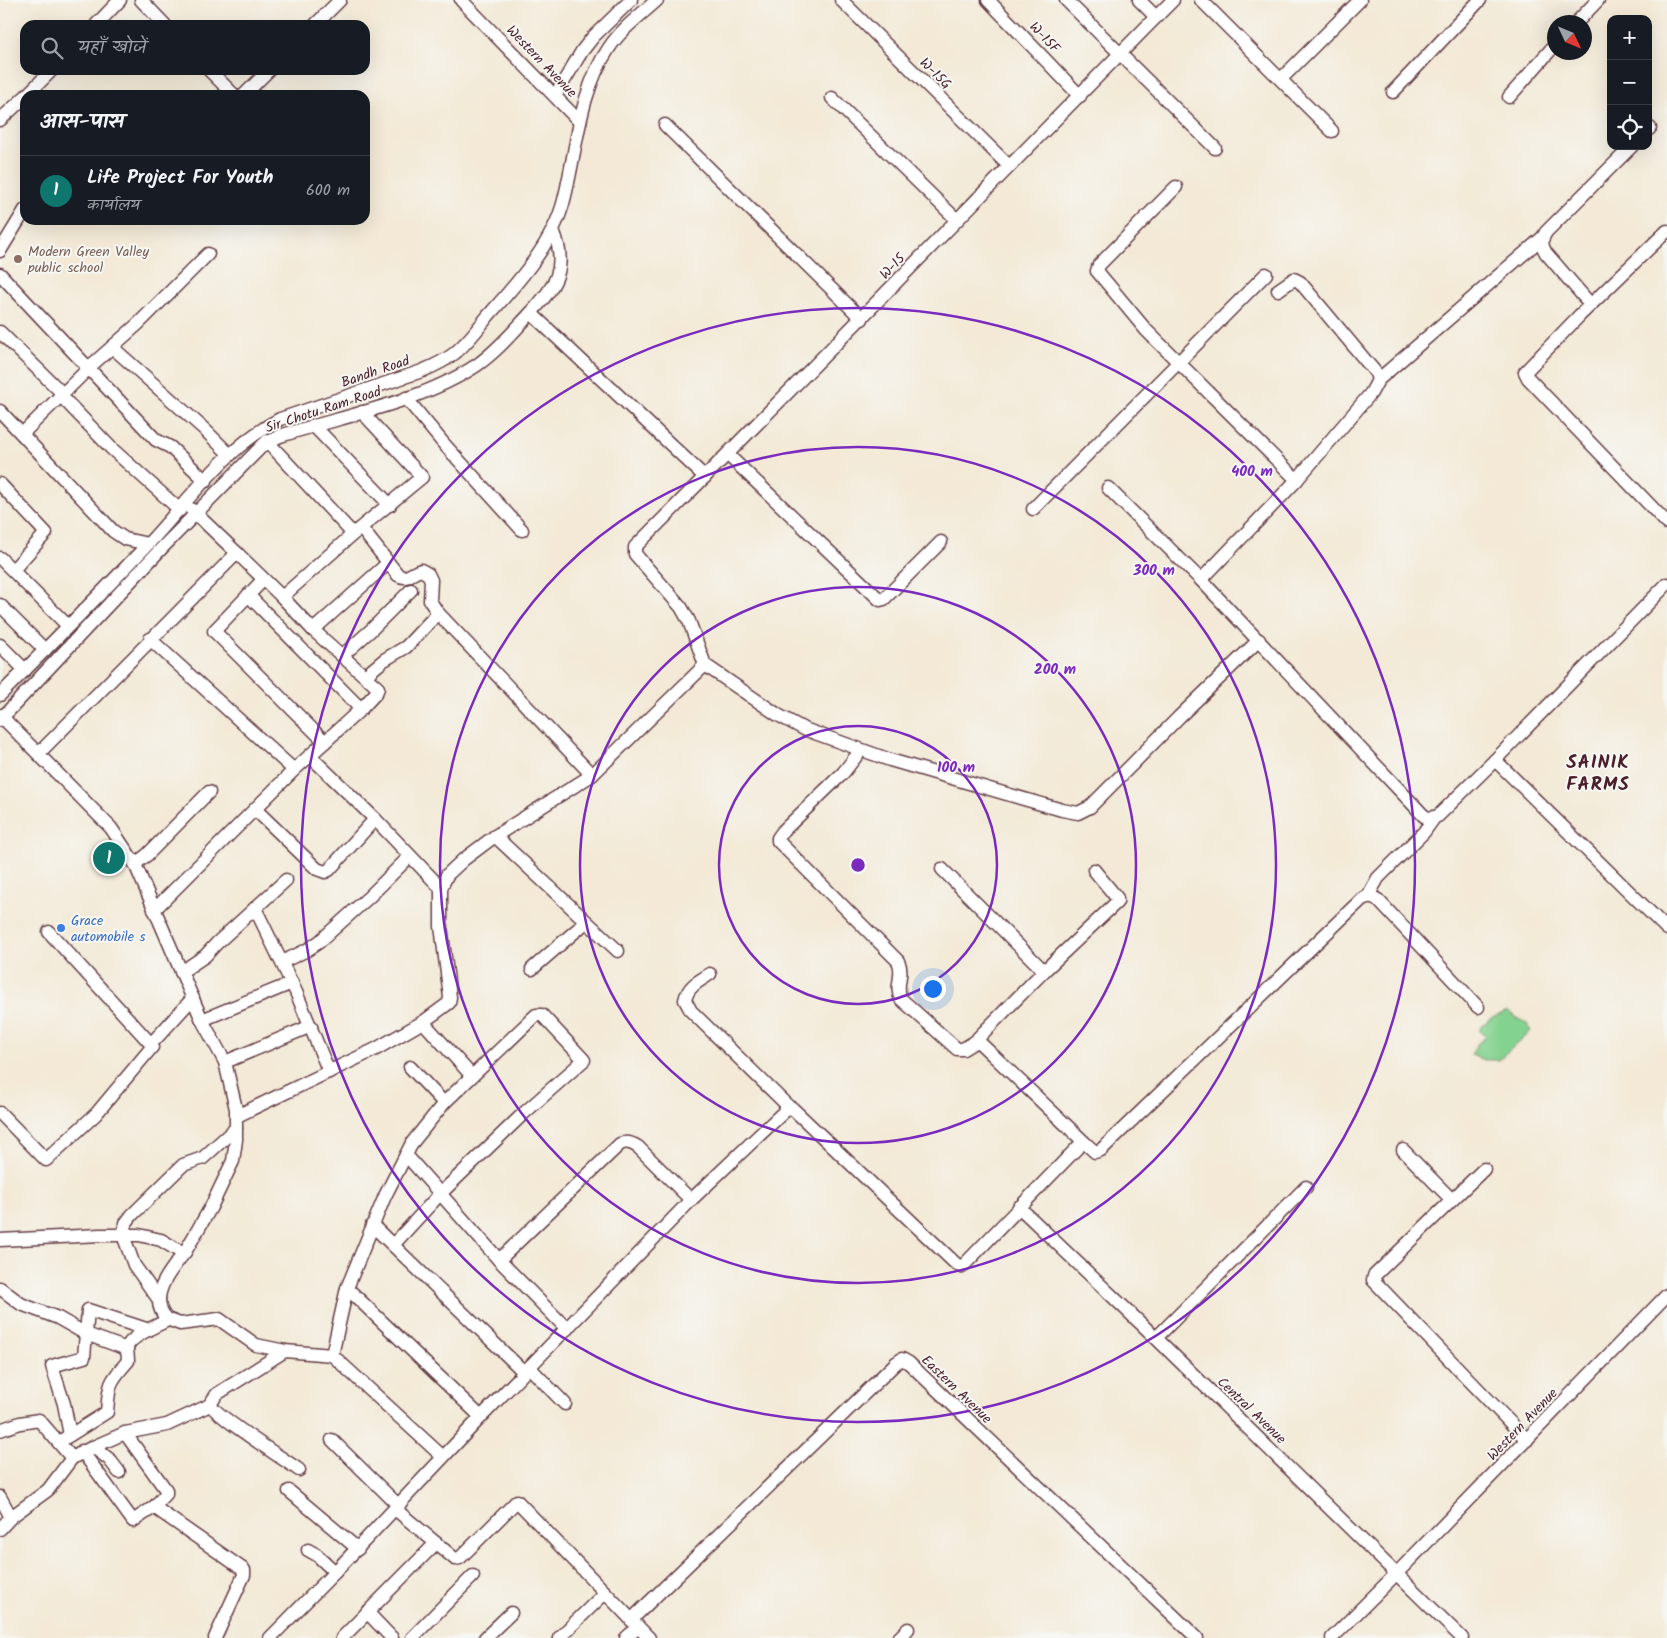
<!DOCTYPE html>
<html lang="hi">
<head>
<meta charset="utf-8">
<style>
  body { margin:0; font-family:Kalam,"Playpen Sans Deva",sans-serif; background:#20242c; color:#f1f3f6 }
  .controls { position:absolute; right:15px; top:15px; display:grid; overflow:hidden; border-radius:10px; box-shadow:0 5px 20px #0002 }
  .controls button { width:45px; height:45px; display:grid; place-items:center; padding:0; border:0; border-bottom:1px solid #363941; background:#171b24; color:#f1f3f6; font:25px sans-serif }
  .compass { position:absolute; left:1547px; top:15px; width:45px; height:45px; border-radius:50%; background:#171b24; box-shadow:0 5px 20px #0002; rotate:134deg }
  .you { position:absolute; left:932px; top:988px; width:18px; height:18px; margin:-12px; border:4px solid #fff; border-radius:50%; background:#1a73e8; box-shadow:0 0 0 8px #1a73e833 }
  .badge { display:grid; place-items:center; width:32px; height:32px; border-radius:50%; background:#0f766e; color:#fff; font-size:16px; font-weight:700 }
  .pin { position:absolute; translate:-50% -50%; border:2px solid #fff; box-shadow:0 1px 5px #0006 }
  .list { margin:0; padding:0; list-style:none }
  h2 { display:flex; justify-content:space-between; align-items:center; height:65px; margin:0; padding:0 20px; font-size:21px }
  h2 small { font-size:16px; font-weight:400; color:#9ea1a6 }
  .list li { display:grid; grid-template-columns:32px 1fr auto; gap:15px; align-items:center; box-sizing:border-box; height:70px; padding:0 20px; border-top:1px solid #363941 }
  .list b { display:block; font-size:19px; white-space:nowrap }
  .list p { margin:0; font-size:16px; white-space:nowrap; color:#9ea1a6 }
  .list em { font-size:16px; font-style:normal; color:#9ea1a6 }
  .icon { flex:none; width:28px; height:28px; fill:none; stroke:currentColor; stroke-width:2; stroke-linecap:round; stroke-linejoin:round }
  .map { position:relative; flex:none; width:1667px; height:1638px; overflow:hidden }
  .search { position:absolute; background:#171b24; box-shadow:0 5px 20px #0002; left:20px; top:20px; width:350px; height:55px; display:flex; align-items:center; gap:12px; box-sizing:border-box; padding:0 18px; border-radius:15px; color:#9ea1a6; font-size:19px }
  .panel { position:absolute; background:#171b24; box-shadow:0 5px 20px #0002; left:20px; top:90px; width:350px; height:135px; border-radius:15px }
  .map>svg:first-child { display:block }
</style>
</head>
<body>
<div class="map">
<svg width="1667" height="1638" viewBox="0 0 1667 1638">
  <rect width="100%" height="100%" fill="#f6f6f2"/>
  <filter id="ink" filterUnits="userSpaceOnUse"><feTurbulence type="fractalNoise" baseFrequency=".02" numOctaves="2"/><feDisplacementMap in="SourceGraphic" scale="10" xChannelSelector="R" yChannelSelector="G"/><feConvolveMatrix kernelMatrix="1 2 1 2 8 2 1 2 1" color-interpolation-filters="sRGB"/></filter>
  <filter id="wash" filterUnits="userSpaceOnUse"><feTurbulence type="fractalNoise" baseFrequency=".0096" numOctaves="4" result="noise"/><feDisplacementMap in="SourceGraphic" scale="20" xChannelSelector="R" yChannelSelector="G"/><feGaussianBlur stdDeviation="1.12" result="paint"/><feColorMatrix in="noise" values="0 0 0 0 0 0 0 0 0 0 0 0 0 0 0 0 0 1.4 0 .05"/><feComposite in="paint" operator="in"/></filter>
  <g filter="url(#wash)">
    <rect width="100%" height="100%" fill="#f3e9d6"/>
    <path fill="#84d290" stroke="#67785e" d="M 1507,1011 L 1527,1024 L 1531,1031 L 1499,1060 L 1484,1060 L 1471,1055 L 1477,1044 L 1486,1037 L 1479,1030 L 1488,1020 Z"/>
  </g>
  <g filter="url(#ink)">
    <g fill="none" stroke-linecap="round" stroke-linejoin="round">
      <g stroke="#633d45" stroke-width="15">
        <g id="minor">
          <path d="M 141,0 L 165,25"/>
          <path d="M 461,0 L 580,122"/>
          <path d="M 841,0 L 1009,166"/>
          <path d="M 988,0 L 1080,96"/>
          <path d="M 1066,0 L 1215,148"/>
          <path d="M 1139,0 L 1156,17"/>
          <path d="M 1201,0 L 1332,131"/>
          <path d="M 1577,22 L 1598,0"/>
          <path d="M 96,25 L 120,0"/>
          <path d="M 315,25 L 340,0"/>
          <path d="M 209,70 L 234,95"/>
          <path d="M 1281,79 L 1360,0"/>
          <path d="M 1393,92 L 1480,0"/>
          <path d="M 27,95 L 52,70"/>
          <path d="M 244,95 L 269,70"/>
          <path d="M 555,96 L 582,51 L 593,37 L 631,0"/>
          <path d="M 1509,97 L 1554,46"/>
          <path d="M 832,98 L 957,220"/>
          <path d="M 0,120 L 25,97"/>
          <path d="M 665,125 L 862,319"/>
          <path d="M 1648,130 L 1650,128"/>
          <path d="M 1176,187 L 1099,265 L 1097,271 L 1146,330 L 1297,480"/>
          <path d="M 1667,231 L 1580,315 L 1525,372 L 1528,378 L 1667,523"/>
          <path d="M 0,251 L 25,210"/>
          <path d="M 0,274 L 156,440 L 170,447 L 206,481"/>
          <path d="M 1591,305 L 1546,253 C 1541,245 1541,240 1546,232 L 1632,146"/>
          <path d="M 531,313 L 705,477"/>
          <path d="M 0,332 L 62,393"/>
          <path d="M 112,347 L 204,429 L 230,455"/>
          <path d="M 1378,380 L 1542,238"/>
          <path d="M 60,395 L 112,449 L 180,510"/>
          <path d="M 406,398 L 444,444 L 522,530"/>
          <path d="M 0,411 L 113,531 L 125,539 L 148,544"/>
          <path d="M 313,425 L 390,505"/>
          <path d="M 22,434 L 94,363 L 138,324 L 208,254"/>
          <path d="M 267,441 L 353,534"/>
          <path d="M 728,455 L 880,600 L 884,599 L 941,542"/>
          <path d="M 0,484 L 46,533 L 13,570"/>
          <path d="M 1108,488 L 1201,580 L 1424,816 L 1429,818 L 1438,816 L 1495,760 L 1667,584"/>
          <path d="M 1033,509 L 1266,274"/>
          <path d="M 361,528 L 398,575 C 407,581 412,572 421,570 L 428,574 L 431,580 L 430,601 L 438,613 L 592,775"/>
          <path d="M 0,558 L 68,626"/>
          <path d="M 263,580 L 214,631 L 325,742"/>
          <path d="M 1201,580 L 1295,482 L 1371,393 L 1378,380 L 1376,373 L 1300,282 L 1294,279 L 1278,290"/>
          <path d="M 248,595 L 361,709"/>
          <path d="M 282,597 L 353,534 L 422,477 L 362,412"/>
          <path d="M 0,605 L 45,650"/>
          <path d="M 313,630 L 388,563"/>
          <path d="M 150,639 L 294,770"/>
          <path d="M 0,645 L 25,670"/>
          <path d="M 343,655 L 371,630 L 411,590"/>
          <path d="M 705,665 L 778,715 L 804,729 L 890,760 L 1062,810 L 1078,813 L 1090,807 L 1179,717 L 1259,640"/>
          <path d="M 366,675 L 384,660 L 406,647 L 438,613"/>
          <path d="M 0,695 C 50,645 100,595 149,543 C 189,500 227,446 280,419 L 422,371 C 434,366 445,361 455,353 C 468,342 478,329 488,316 C 518,282 553,244 564,200 C 577,149 579,92 609,48 C 621,29 641,15 657,0"/>
          <path d="M 0,715 L 111,828 L 135,864 L 202,1020 L 225,1062 L 236,1109 L 236,1140 L 233,1161 L 211,1207 L 185,1252 L 181,1252 L 161,1240 L 139,1235 L 100,1235 L 0,1240"/>
          <path d="M 0,720 L 159,551 L 264,444 L 280,436 C 343,416 422,402 477,365 C 497,351 513,332 529,315 C 555,287 569,268 553,230"/>
          <path d="M 861,750 L 843,773 L 783,831 L 778,838 L 778,841 L 898,961 C 905,974 894,986 901,999 L 957,1049 L 963,1049 L 978,1040"/>
          <path d="M 39,753 L 237,553 L 191,509"/>
          <path d="M 310,756 L 375,819 L 441,888"/>
          <path d="M 1495,760 L 1667,929"/>
          <path d="M 256,810 L 317,869 L 325,872 L 329,870 L 375,819"/>
          <path d="M 495,836 L 618,951"/>
          <path d="M 135,864 L 147,855 L 209,792"/>
          <path d="M 942,869 L 1044,971"/>
          <path d="M 1368,896 L 1378,878 L 1424,832 L 1434,818"/>
          <path d="M 255,908 L 296,992 L 329,1072"/>
          <path d="M 154,910 L 294,770 L 361,709 L 376,693 L 378,688 L 313,630 L 282,597 L 237,553"/>
          <path d="M 282,962 L 307,950 L 319,942 L 370,896 L 410,856"/>
          <path d="M 532,969 L 586,922"/>
          <path d="M 181,972 L 205,956 L 217,943 L 286,880"/>
          <path d="M 710,974 C 699,981 688,986 685,1000 L 691,1011 L 789,1107 L 792,1108 L 956,1264 L 962,1267 L 1081,1144 L 1085,1143 L 1095,1152 L 1101,1150 L 1362,899 C 1369,896 1372,896 1378,900 L 1478,1007"/>
          <path d="M 202,1020 L 292,983"/>
          <path d="M 423,1022 L 472,1076"/>
          <path d="M 151,1044 L 193,998"/>
          <path d="M 225,1062 L 311,1026"/>
          <path d="M 410,1067 L 444,1103"/>
          <path d="M 0,1113 L 46,1160 L 96,1114 L 152,1047 L 151,1044 L 49,932"/>
          <path d="M 237,1116 L 376,1049 L 423,1022 L 449,1003 L 450,997 L 441,926 L 441,888 L 447,875 L 463,860 L 495,836 L 592,775 L 705,665 L 689,621 L 681,607 L 635,554 L 635,547 C 816,366 993,182 1173,0"/>
          <path d="M 1084,1142 L 979,1042 L 978,1038 L 1044,971 L 1117,902 L 1117,898 L 1094,870"/>
          <path d="M 1403,1150 L 1452,1200"/>
          <path d="M 406,1155 L 499,1260 L 567,1329"/>
          <path d="M 1484,1169 L 1374,1276 L 1373,1280 L 1527,1440"/>
          <path d="M 1019,1207 L 1156,1338 L 1462,1638"/>
          <path d="M 372,1225 L 524,1372"/>
          <path d="M 185,1252 C 171,1270 146,1297 167,1319 L 180,1324 L 219,1319 L 256,1345 L 285,1351 L 332,1355 L 443,1457"/>
          <path d="M 499,1260 L 620,1144 C 627,1141 632,1143 638,1147 L 691,1200"/>
          <path d="M 0,1288 L 21,1304 L 58,1318 L 86,1334 L 127,1349"/>
          <path d="M 347,1288 L 481,1417"/>
          <path d="M 159,1300 L 134,1265 L 123,1235 L 126,1223 L 132,1215 L 183,1165 L 203,1158 L 236,1128"/>
          <path d="M 1156,1338 L 1306,1187"/>
          <path d="M 285,1351 L 217,1394 L 210,1404 C 215,1415 285,1460 299,1470"/>
          <path d="M 332,1355 L 347,1288 L 385,1196 L 412,1143 L 444,1103 L 536,1015 L 542,1015 L 584,1060 L 523,1114 L 440,1194 L 393,1245"/>
          <path d="M 529,1367 L 565,1404"/>
          <path d="M 0,1430 L 20,1423 L 39,1420 L 72,1458 L 93,1447 L 109,1459 L 119,1472"/>
          <path d="M 125,1433 L 166,1490 L 166,1494 L 154,1507"/>
          <path d="M 70,1435 L 64,1404 L 52,1366 L 84,1357 L 88,1310 L 149,1330"/>
          <path d="M 332,1440 L 399,1506"/>
          <path d="M 59,1442 L 107,1412 C 109,1384 109,1382 128,1361 C 128,1356 127,1352 127,1348 C 129,1337 158,1325 168,1320"/>
          <path d="M 93,1447 L 125,1433 L 167,1425 L 210,1405"/>
          <path d="M 82,1451 L 133,1521 L 154,1507 L 244,1570 L 244,1575 L 215,1638"/>
          <path d="M 289,1491 L 358,1549"/>
          <path d="M 0,1497 L 11,1517"/>
          <path d="M 0,1529 L 11,1517 L 48,1490 L 72,1458"/>
          <path d="M 436,1543 L 455,1559 L 460,1558 L 517,1501 L 649,1638"/>
          <path d="M 308,1550 L 317,1555 L 335,1572"/>
          <path d="M 367,1612 L 392,1638"/>
          <path d="M 631,1620 L 896,1363 L 902,1359 L 909,1363 L 1197,1638"/>
          <path d="M 270,1638 L 335,1572 L 481,1417 L 691,1200 L 789,1107"/>
          <path d="M 342,1638 L 436,1543 L 395,1509"/>
          <path d="M 412,1638 L 473,1576"/>
          <path d="M 485,1638 L 511,1613"/>
          <path d="M 559,1638 L 605,1593"/>
          <path d="M 626,1638 L 638,1627"/>
          <path d="M 899,1638 L 908,1629"/>
          <path d="M 1332,1638 L 1397,1573 L 1667,1295"/>
        </g>
      </g>
      <use href="#minor" stroke="#fff" stroke-width="12"/>
    </g>
  </g>
  <g fill="none" stroke="#7b2cbf" stroke-width="2.5">
    <circle cx="858" cy="865" r="139"/>
    <circle cx="858" cy="865" r="278"/>
    <circle cx="858" cy="865" r="418"/>
    <circle cx="858" cy="865" r="557"/>
  </g>
  <circle fill="#8d6e63" stroke="#f6f6f2" stroke-width="2" cx="18" cy="259" r="5"/>
  <circle fill="#3f7fe0" stroke="#f6f6f2" stroke-width="2" cx="61" cy="928" r="5"/>
  <g text-anchor="middle" stroke-width="4" stroke-linejoin="round" paint-order="stroke">
    <g font-size="14" fill="#4a1f2b" stroke="#f6f6f2">
      <text transform="translate(1045 37) rotate(46)" y="5">W-15F</text>
      <text transform="translate(542 61) rotate(46)" y="5">Western Avenue</text>
      <text transform="translate(936 73) rotate(45)" y="5">W-15G</text>
      <text transform="translate(892 266) rotate(-46)" y="5">W-15</text>
      <text transform="translate(375 371) rotate(-19)" y="5">Bandh Road</text>
      <text transform="translate(323 409) rotate(-18)" y="5">Sir Chotu Ram Road</text>
      <text transform="translate(957 1389) rotate(44)" y="5">Eastern Avenue</text>
      <text transform="translate(1252 1410) rotate(44)" y="5">Central Avenue</text>
      <text transform="translate(1522 1424) rotate(-46)" y="5">Western Avenue</text>
    </g>
    <g font-size="14" fill="#785e54" stroke="#f6f6f2" text-anchor="start">
      <text x="28" y="256">Modern Green Valley<tspan x="28" dy="16">public school</tspan></text>
    </g>
    <g font-size="14" fill="#366cbe" stroke="#f6f6f2" text-anchor="start">
      <text x="71" y="925">Grace<tspan x="71" dy="16">automobile s</tspan></text>
    </g>
    <g font-size="19" font-weight="bold" letter-spacing="1" fill="#4a1f2b" stroke="#f6f6f2">
      <text x="1598" y="768">SAINIK<tspan x="1598" dy="22">FARMS</tspan></text>
    </g>
  </g>
  <circle cx="858" cy="865" r="8" fill="#7b2cbf" stroke="#f6f6f2" stroke-width="2.5"/>
  <g font-size="15" text-anchor="middle" font-weight="bold" fill="#7b2cbf" stroke="#f6f6f2" stroke-width="4" stroke-linejoin="round" paint-order="stroke">
    <text x="1252" y="476">400 m</text>
    <text x="1154" y="575">300 m</text>
    <text x="1055" y="674">200 m</text>
    <text x="956" y="772">100 m</text>
  </g>
</svg>
<div class="controls">
<button>+</button>
<button>−</button>
<button><svg class="icon" aria-label="locate" viewBox="0 0 24 24"><circle cx="12" cy="12" r="6"/><path d="M12 2v4M12 18v4M2 12h4M18 12h4"/></svg></button>
</div>
<svg class="compass" viewBox="-18 -18 36 36"><path d="M0-13l5 13h-10z" fill="#e53935"/><path d="M0 13l5-13h-10z" fill="#9ea1a6"/></svg>
<div class="you"></div>
<div class="pin badge" style="left:109px;top:858px">1</div>
<div class="search"><svg class="icon" aria-label="search" viewBox="0 0 24 24"><circle cx="10" cy="10" r="6"/><path d="M15 15l6 6"/></svg>यहाँ खोजें</div>
<section class="panel">
<h2>आस-पास<small></small></h2>
<ul class="list">
<li><span class="badge">1</span><div><b>Life Project For Youth</b><p>कार्यालय</p></div><em>600 m</em></li>
</ul>
</section>
</div>
</body>
</html>
